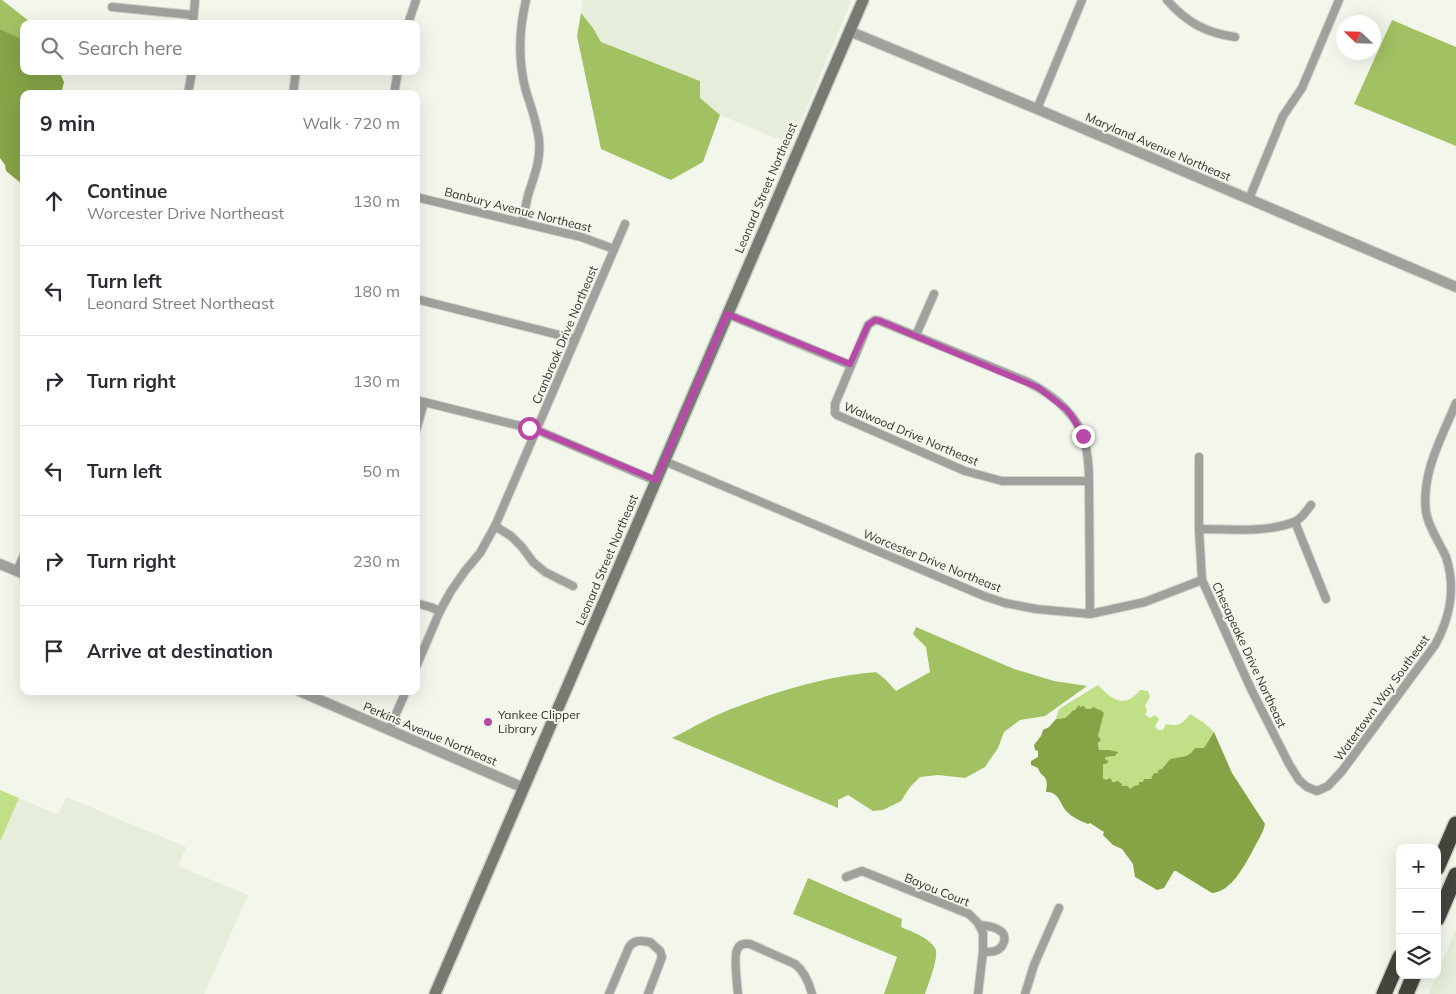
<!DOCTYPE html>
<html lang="en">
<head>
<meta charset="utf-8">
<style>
  body { margin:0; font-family:Mulish,sans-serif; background:#f7f7f7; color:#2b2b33 }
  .controls { position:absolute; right:15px; bottom:15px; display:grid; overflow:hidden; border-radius:10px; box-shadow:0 5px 20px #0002 }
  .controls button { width:45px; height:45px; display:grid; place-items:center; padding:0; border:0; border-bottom:1px solid #e1e1e2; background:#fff; color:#2b2b33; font:25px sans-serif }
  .compass { position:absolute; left:1336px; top:15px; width:45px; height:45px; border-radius:50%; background:#fff; box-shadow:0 5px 20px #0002; rotate:293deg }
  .stop { position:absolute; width:15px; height:15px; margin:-11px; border:4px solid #b949a6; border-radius:50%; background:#fff }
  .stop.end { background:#b949a6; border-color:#fff; box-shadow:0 1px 5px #0008 }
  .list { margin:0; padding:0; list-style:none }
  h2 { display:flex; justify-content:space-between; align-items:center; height:65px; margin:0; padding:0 20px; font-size:21px }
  h2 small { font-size:16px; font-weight:400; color:#7c7c81 }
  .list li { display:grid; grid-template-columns:32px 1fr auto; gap:15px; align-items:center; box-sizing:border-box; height:90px; padding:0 20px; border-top:1px solid #e1e1e2 }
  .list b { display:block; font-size:19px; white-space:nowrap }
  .list p { margin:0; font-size:16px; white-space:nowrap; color:#7c7c81 }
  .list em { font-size:16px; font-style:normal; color:#7c7c81 }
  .icon { flex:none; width:28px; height:28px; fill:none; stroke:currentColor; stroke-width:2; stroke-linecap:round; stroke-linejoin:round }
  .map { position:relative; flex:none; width:1456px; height:994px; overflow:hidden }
  .search { position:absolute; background:#fff; box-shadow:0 5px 20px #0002; left:20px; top:20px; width:400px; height:55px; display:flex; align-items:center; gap:12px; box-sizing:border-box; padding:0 18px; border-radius:10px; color:#7c7c81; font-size:19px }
  .panel { position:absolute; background:#fff; box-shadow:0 5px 20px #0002; left:20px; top:90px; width:400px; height:605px; border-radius:10px }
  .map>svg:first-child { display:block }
</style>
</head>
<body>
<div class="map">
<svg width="1456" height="994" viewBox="0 0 1456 994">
  <rect width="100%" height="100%" fill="#f2f6eb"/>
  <g fill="#e6eddb">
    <path d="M 583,0 L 846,0 L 851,2 L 791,144 L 720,115 L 700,98 L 700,81 L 601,42 L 593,28 L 581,13 Z"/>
    <path d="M 66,797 L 186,847 L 178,866 L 248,895 L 204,994 L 0,994 L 0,842 L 19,798 L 58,815 Z"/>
    <path d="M 1456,929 L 1456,994 L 1429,994 L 1437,975 Z"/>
  </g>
  <g fill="#c0df86">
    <path d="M 1098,685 C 1112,700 1125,709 1140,690 L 1148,691 L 1150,697 L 1145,706 L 1147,710 L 1145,715 L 1150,718 L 1155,715 L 1159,719 L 1155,726 L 1158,730 L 1163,730 L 1166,724 C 1179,727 1182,724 1190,714 L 1203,722 L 1214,732 L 1204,748 L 1195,748 L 1191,753 L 1186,756 L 1170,759 L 1162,769 L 1151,779 L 1130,789 C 1127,788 1124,787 1122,786 C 1120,785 1120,784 1118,783 C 1114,780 1108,780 1102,779 L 1103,763 L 1108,761 L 1106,760 L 1105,757 L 1115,756 L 1109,750 L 1099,750 L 1098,736 L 1104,713 L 1101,710 L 1085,709 L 1080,708 L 1065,718 L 1056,719 L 1059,709 Z"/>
    <path d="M 0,790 L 19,798 L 0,842 Z"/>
  </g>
  <g fill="#a2c163">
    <path d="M 0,0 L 2,0 L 33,24 L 24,24 L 24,40 L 0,29 Z"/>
    <path d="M 581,13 L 593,28 L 601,42 L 700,81 L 700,98 L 720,115 L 703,162 L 671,180 L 601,149 L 577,36 Z"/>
    <path d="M 1392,20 L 1456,47 L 1456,146 L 1354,104 Z"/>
    <path d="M 916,627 L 1014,669 L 1054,681 L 1087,686 L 1045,716 L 1020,720 L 1004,732 L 998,748 L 985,767 L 965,778 L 938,775 L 920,777 L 910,787 L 901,801 L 883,810 L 873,811 L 848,795 L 838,800 L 838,808 L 672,738 C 692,728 711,717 731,709 C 777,691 827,676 876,672 L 886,680 L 896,691 L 930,672 L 926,647 L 913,634 Z"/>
    <path d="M 808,878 L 902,919 L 901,927 C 912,932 928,937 935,948 C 940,955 928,985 925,994 L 884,994 L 897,957 L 793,914 Z"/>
  </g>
  <g fill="#86a446">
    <path d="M 0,29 L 24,40 L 24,71 L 59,71 L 64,82 L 61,94 L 24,94 L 24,190 L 22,188 L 22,184 L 6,171 L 5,165 L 0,158 Z"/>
    <path d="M 1079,705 L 1080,707 L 1083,706 L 1085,707 L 1086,709 L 1090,709 L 1094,707 L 1097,709 L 1101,710 L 1104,713 L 1098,736 L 1101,740 L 1098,743 L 1099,750 L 1109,750 L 1118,752 L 1115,756 L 1105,757 L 1106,760 L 1109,761 L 1106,764 L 1103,764 L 1103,779 L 1105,779 L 1106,780 L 1110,778 L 1113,782 L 1118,781 L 1122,784 L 1122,786 L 1128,786 L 1130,789 L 1134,786 L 1139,785 L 1139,782 L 1143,782 L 1144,779 L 1151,779 L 1154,773 L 1158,773 L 1158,770 L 1162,769 L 1170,759 L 1186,756 L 1191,753 L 1195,748 L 1204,748 L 1214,732 L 1232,773 L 1265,824 C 1262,836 1257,841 1252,852 C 1244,866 1231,892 1212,893 L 1176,871 L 1174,871 L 1164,888 L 1157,890 L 1135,877 L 1133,864 L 1122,849 L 1113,845 L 1103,835 L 1104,832 L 1090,823 L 1088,824 C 1080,821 1072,817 1066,811 C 1060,803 1058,791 1046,792 C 1049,772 1042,780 1038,768 L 1031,765 L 1031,761 L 1038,757 L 1038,751 L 1035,750 L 1034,745 L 1041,736 L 1043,730 L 1049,727 L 1056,719 L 1065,718 L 1071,713 L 1072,711 L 1075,710 Z"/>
  </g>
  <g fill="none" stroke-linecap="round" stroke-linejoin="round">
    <g stroke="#cfd3c9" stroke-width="10">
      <g id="minor">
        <path d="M 1167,0 C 1186,22 1206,33 1235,37"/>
        <path d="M 112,7 L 193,15"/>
        <path d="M 193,24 L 195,0"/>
        <path d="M 408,24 L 416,0"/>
        <path d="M 188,94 L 192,71"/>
        <path d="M 293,94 L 296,71"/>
        <path d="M 394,94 L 398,71"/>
        <path d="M 1037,109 L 1082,0"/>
        <path d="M 416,197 L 581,237 L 614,249"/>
        <path d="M 1249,199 L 1283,116 L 1302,88 L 1339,0"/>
        <path d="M 522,222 C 525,212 526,202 529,192 C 535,174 541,159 539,140 C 537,123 531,107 526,91 C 518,62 519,30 526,0"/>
        <path d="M 416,299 L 575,339"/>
        <path d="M 727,314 L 850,365"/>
        <path d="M 916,335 L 934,294"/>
        <path d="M 416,400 L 537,430 L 656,481"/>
        <path d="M 416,431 L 424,402"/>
        <path d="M 1199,457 L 1199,529 L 1202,580 L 1251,689 L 1289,764 L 1299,780 L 1307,787 L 1317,791 L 1328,786 L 1342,771 L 1435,645 C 1450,618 1456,587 1446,557 C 1440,543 1428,527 1426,512 C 1421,473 1442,437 1456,403"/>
        <path d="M 664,461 L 984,596 L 1005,603 L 1036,609 L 1090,614 L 1145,602 L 1202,580"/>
        <path d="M 1089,481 L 1002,481 L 965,471 L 837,415 L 835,413 L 835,404 L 868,325 L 875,320 L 880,321 L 1028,382 C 1051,394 1076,413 1084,439 C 1088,453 1089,467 1089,481 L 1090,614"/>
        <path d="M 1295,522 L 1326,599"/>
        <path d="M 495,526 L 511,536 L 522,547 L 533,562 L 545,572 L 573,586"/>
        <path d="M 1199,529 C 1228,529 1267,533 1294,522 C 1302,519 1306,511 1311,505"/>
        <path d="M 17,571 L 24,555"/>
        <path d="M 416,603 L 430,607 L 440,611"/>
        <path d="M 416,667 L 440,611 L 451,591 L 465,571 L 480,553 L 495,526 L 625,224"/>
        <path d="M 389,730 L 406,691"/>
        <path d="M 846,877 L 862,871 L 969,914 L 978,923 L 983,933 L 983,952 L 978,994"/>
        <path d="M 979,925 C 986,926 993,926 999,930 C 1009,935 1004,948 995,951 C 991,952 987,952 983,952"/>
        <path d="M 609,994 L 629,947 C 634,939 642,941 650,942 L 660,951 L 662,957 L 648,994"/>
        <path d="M 738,994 C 737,985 734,956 737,950 C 739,944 744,943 750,944 L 795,964 C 805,972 809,982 812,994"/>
        <path d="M 1025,994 L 1034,965 L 1059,908"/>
      </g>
    </g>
    <g stroke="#cfd3c9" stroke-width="12">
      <g id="tertiary">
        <path d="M 849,31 L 1037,109 L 1456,287"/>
        <path d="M 0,564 L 24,574"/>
        <path d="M 299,691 L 524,788"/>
      </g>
    </g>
    <g stroke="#cfd3c9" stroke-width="14">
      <path id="secondary" d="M 435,994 L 863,0"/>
    </g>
    <g stroke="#cfd3c9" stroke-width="18">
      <g id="motorway">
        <path d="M 1437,868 L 1456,824"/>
        <path d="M 1437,919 L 1456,875"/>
        <path d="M 1384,994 L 1400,957"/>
        <path d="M 1406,994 L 1414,975"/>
      </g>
    </g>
    <use href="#minor" stroke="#9fa19d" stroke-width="8"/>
    <use href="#tertiary" stroke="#9fa19d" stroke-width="10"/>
    <use href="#secondary" stroke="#777a73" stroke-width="11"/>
    <use href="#motorway" stroke="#43463d" stroke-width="15"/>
  </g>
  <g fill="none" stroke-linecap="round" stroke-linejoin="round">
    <path stroke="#b949a6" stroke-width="6" d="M 529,428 L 537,430 L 656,480 L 727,314 L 850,364 L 868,325 L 875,320 L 880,321 L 1039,388 L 1067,410 L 1073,418 L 1083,436"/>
  </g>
  <circle fill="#b949a6" stroke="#f2f6eb" stroke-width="2" cx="488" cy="722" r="5"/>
  <g text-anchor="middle" stroke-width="4" stroke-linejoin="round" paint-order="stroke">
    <g font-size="12" fill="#31332f" stroke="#f2f6eb">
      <text transform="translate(1158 147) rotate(23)" y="4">Maryland Avenue Northeast</text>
      <text transform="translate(766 188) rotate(-67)" y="4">Leonard Street Northeast</text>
      <text transform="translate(518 210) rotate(14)" y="4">Banbury Avenue Northeast</text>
      <text transform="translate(565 335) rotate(-67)" y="4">Cranbrook Drive Northeast</text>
      <text transform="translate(911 434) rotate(23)" y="4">Walwood Drive Northeast</text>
      <text transform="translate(607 560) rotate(-67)" y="4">Leonard Street Northeast</text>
      <text transform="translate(932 561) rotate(22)" y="4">Worcester Drive Northeast</text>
      <text transform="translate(1249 655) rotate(65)" y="4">Chesapeake Drive Northeast</text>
      <text transform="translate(1382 698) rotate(-54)" y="4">Watertown Way Southeast</text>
      <text transform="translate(430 734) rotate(23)" y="4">Perkins Avenue Northeast</text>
      <text transform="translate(937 890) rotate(22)" y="4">Bayou Court</text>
    </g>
    <g font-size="12" fill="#31332f" stroke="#f2f6eb" text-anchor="start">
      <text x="498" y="719">Yankee Clipper<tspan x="498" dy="14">Library</tspan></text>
    </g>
  </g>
</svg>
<div class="controls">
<button>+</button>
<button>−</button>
<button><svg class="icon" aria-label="layers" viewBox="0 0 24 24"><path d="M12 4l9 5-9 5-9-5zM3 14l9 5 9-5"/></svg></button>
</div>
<svg class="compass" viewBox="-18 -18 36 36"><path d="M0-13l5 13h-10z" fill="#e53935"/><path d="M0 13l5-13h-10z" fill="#7c7c81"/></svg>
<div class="stop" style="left:529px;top:428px"></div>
<div class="stop end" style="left:1083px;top:436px"></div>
<div class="search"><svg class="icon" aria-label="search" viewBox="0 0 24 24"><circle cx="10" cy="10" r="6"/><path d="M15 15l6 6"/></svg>Search here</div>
<section class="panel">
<h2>9 min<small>Walk · 720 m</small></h2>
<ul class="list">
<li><svg class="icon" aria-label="ahead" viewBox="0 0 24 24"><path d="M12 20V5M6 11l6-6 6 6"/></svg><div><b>Continue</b><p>Worcester Drive Northeast</p></div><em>130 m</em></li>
<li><svg class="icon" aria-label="left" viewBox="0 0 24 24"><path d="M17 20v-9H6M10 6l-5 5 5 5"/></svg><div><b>Turn left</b><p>Leonard Street Northeast</p></div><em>180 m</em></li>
<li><svg class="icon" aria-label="right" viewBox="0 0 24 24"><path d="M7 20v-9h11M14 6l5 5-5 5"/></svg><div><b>Turn right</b></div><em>130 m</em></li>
<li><svg class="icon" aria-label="left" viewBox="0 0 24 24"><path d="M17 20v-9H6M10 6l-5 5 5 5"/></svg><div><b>Turn left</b></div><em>50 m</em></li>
<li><svg class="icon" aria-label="right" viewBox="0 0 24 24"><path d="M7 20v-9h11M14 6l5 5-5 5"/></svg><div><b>Turn right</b></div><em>230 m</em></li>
<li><svg class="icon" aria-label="arrive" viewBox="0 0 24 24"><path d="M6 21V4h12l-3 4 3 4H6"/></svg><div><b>Arrive at destination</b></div></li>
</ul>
</section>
</div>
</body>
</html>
